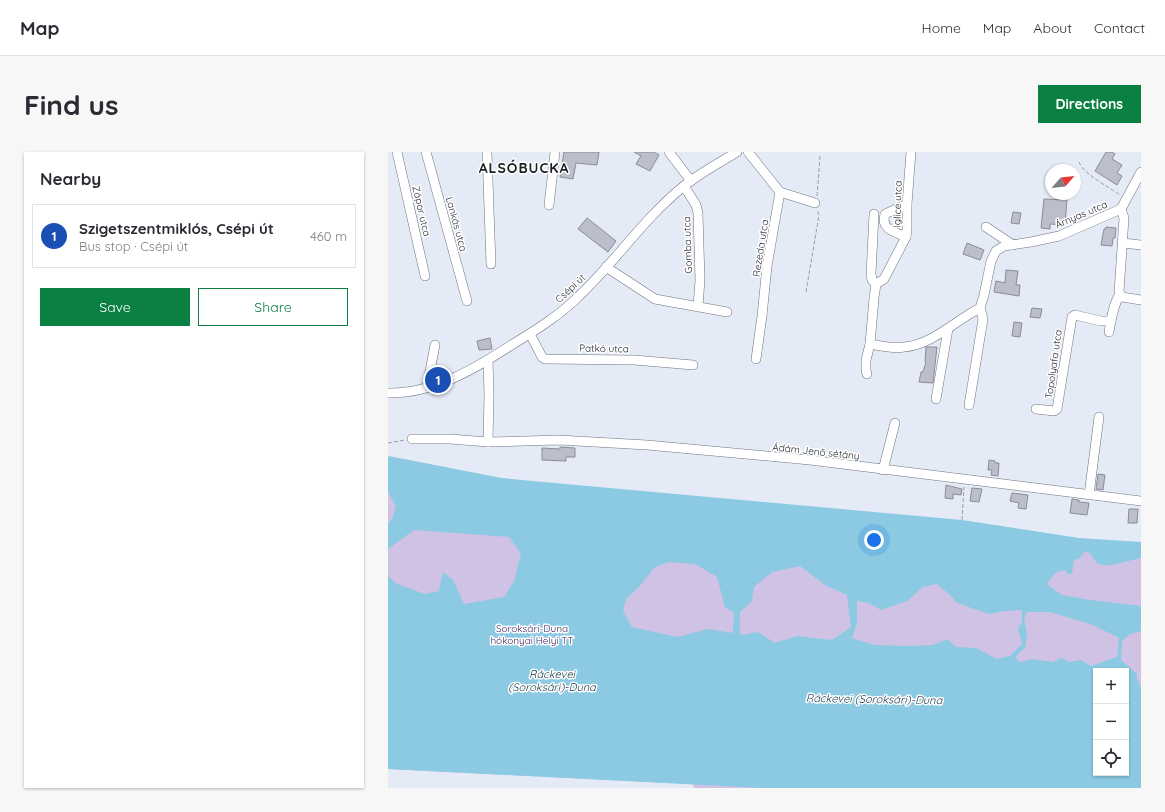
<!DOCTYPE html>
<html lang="en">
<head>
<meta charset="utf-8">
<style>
  body { margin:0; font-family:Quicksand,sans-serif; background:#f7f7f7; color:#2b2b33 }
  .controls { position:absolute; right:12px; bottom:12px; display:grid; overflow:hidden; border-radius:0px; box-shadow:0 1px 3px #0004 }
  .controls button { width:36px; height:36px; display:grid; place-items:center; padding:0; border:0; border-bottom:1px solid #e1e1e2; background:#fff; color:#2b2b33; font:20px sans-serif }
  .compass { position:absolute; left:657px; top:12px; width:36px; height:36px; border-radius:50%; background:#fff; box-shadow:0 1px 3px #0004; rotate:63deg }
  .you { position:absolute; left:486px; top:388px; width:14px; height:14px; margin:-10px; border:3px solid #fff; border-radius:50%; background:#1a73e8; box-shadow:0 0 0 6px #1a73e833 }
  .badge { display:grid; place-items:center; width:26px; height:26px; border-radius:50%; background:#0b8043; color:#fff; font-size:13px; font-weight:700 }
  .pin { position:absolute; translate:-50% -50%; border:2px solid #fff; box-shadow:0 1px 4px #0006 }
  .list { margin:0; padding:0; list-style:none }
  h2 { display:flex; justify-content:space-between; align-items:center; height:52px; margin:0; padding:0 16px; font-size:17px }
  h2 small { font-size:13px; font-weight:400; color:#7c7c81 }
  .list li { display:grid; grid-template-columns:26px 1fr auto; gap:12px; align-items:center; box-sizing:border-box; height:64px; margin:0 8px 8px; padding:0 8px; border:1px solid #e1e1e2; border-radius:0px }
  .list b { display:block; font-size:15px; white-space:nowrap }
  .list p { margin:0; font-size:13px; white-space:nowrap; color:#7c7c81 }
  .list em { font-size:13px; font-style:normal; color:#7c7c81 }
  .actions { display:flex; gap:8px; padding:12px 16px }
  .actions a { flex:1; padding:9px 0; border:1px solid #0b8043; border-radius:0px; text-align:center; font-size:14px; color:#0b8043 }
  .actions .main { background:#0b8043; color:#fff }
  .icon { flex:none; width:22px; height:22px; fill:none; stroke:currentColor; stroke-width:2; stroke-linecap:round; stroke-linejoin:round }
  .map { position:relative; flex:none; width:753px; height:636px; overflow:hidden; border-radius:0px }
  header { display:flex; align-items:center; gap:24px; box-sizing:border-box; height:56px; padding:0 20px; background:#fff; border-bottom:1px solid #e1e1e2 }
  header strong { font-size:19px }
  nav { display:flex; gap:22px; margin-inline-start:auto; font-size:14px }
  .intro { display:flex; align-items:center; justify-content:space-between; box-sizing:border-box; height:96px; padding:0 24px }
  h1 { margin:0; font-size:28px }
  .button { padding:10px 18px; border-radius:0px; background:#0b8043; color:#fff; font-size:14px; font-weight:700 }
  main { display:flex; gap:24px; padding:0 24px }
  aside { flex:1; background:#fff; border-radius:0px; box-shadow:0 1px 3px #0004 }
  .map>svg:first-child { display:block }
</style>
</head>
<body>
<header>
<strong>Map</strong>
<nav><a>Home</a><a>Map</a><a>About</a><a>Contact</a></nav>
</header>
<div class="intro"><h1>Find us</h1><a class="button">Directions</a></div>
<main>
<aside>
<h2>Nearby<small></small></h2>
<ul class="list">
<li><span class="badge" style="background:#1a4fb4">1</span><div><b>Szigetszentmiklós, Csépi út</b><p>Bus stop · Csépi út</p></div><em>460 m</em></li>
</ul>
<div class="actions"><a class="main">Save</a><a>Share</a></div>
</aside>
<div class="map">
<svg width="753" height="636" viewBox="0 0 753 636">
  <rect width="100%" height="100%" fill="#e4ebf7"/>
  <path fill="#d0c2e5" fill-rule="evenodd" d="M 0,304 L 113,326 L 753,405 L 753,636 L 306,636 L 305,632 L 0,617 ZM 708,519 L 738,519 L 738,621 L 708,621 Z"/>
  <path fill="#8bcae2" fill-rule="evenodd" d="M 0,304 L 113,326 L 574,368 L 691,386 L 753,390 L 753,406 C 745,407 718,417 711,412 C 705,409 705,401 697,399 L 691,407 L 686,408 L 684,422 L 680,422 L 677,418 L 668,420 L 660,430 L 661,434 L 674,443 L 702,448 L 753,454 L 753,479 L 742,482 L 734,489 L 733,508 L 749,522 L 749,527 L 753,535 L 753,636 L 374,636 L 0,617 L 0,424 L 9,432 L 37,442 L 51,439 L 55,420 L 65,428 L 76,452 L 116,445 L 126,429 L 133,402 L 121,385 L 26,378 L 0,397 L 0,371 L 4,367 L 8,354 L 0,340 ZM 280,410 L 307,412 L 329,425 L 337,455 L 346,461 L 345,481 L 320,477 L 289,485 L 244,475 L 235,459 L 238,447 L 251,435 L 266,416 ZM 412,414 L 437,433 L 459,443 L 463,475 L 444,488 L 409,484 L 387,491 L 370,480 L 352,483 L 352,460 L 364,449 L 366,435 L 384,420 ZM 549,432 L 562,443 L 569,451 L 601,462 L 616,459 L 634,458 L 634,470 C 626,479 633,481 634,492 L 622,504 L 609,507 L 588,496 L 568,495 L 559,487 L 545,493 L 522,494 L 486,493 L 464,486 L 469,471 L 469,449 L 480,451 L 493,458 L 519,449 L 535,435 ZM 639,460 L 662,460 L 705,473 L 731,486 L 729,505 L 703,514 L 693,508 L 681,510 L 673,506 L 665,510 L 644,507 L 632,510 L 628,506 L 630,502 L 637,496 L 639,483 L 636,466 ZM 708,519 L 738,519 L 738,621 L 708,621 Z"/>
  <g fill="#bdbecb" stroke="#8a8b98">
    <path d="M 176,0 L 211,0 L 209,13 L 188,11 L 185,27 L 172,25 Z"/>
    <path d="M 246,0 L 266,0 L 271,3 L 262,19 L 248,12 L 253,4 Z"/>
    <path d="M 718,0 L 724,0 L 727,2 L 724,7 L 734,13 L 729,21 L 734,24 L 729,33 L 707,19 Z"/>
    <path d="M 656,47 L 679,48 L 677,73 L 662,72 L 662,77 L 653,76 Z"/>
    <path d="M 625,60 L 633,61 L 631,72 L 623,71 Z"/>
    <path d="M 199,66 L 228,89 L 220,100 L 190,77 Z"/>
    <path d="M 718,75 L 728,76 L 727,86 L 725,86 L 724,94 L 713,93 L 716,77 L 718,77 Z"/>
    <path d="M 579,91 L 596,98 L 592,108 L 575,102 Z"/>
    <path d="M 618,118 L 630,119 L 628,133 L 632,133 L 631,144 L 606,140 L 608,129 L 617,131 Z"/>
    <path d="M 644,156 L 654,157 L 652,166 L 642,165 Z"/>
    <path d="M 626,170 L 634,171 L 632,185 L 624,184 Z"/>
    <path d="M 102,186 L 104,197 L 91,198 L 89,189 Z"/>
    <path d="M 538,195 L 549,195 L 545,231 L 531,230 L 533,220 L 535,220 L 538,210 L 537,209 Z"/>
    <path d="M 172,295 L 187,296 L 187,305 L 178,305 L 178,309 L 154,308 L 154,296 L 172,297 Z"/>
    <path d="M 601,308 L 607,309 L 607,311 L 611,311 L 610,324 L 603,323 L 604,318 L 600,318 Z"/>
    <path d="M 710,322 L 717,323 L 715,338 L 708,337 Z"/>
    <path d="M 558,333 L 574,337 L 573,343 L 565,342 L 565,347 L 557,346 Z"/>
    <path d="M 584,336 L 594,337 L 591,350 L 582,349 Z"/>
    <path d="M 624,341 L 640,343 L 638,357 L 630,356 L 631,351 L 622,349 Z"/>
    <path d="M 684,347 L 691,348 L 691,350 L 701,351 L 699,363 L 682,361 Z"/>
    <path d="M 741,357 L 750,357 L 749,371 L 740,371 Z"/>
  </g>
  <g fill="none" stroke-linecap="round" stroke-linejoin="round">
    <g stroke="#6e737f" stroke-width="10">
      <g id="minor">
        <path d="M 9,0 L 37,124"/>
        <path d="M 38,0 L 79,149"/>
        <path d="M 99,0 L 103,112"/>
        <path d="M 281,0 L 303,29"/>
        <path d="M 360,0 L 392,40 L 379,114 L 374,164 L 368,207"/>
        <path d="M 296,34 L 308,53 L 310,61 L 312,128 L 310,154"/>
        <path d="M 392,40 L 427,51"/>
        <path d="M 161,53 L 167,0"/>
        <path d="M 733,57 L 736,66 L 731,140 L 734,145 L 753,148"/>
        <path d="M 486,62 L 483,122 L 484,128 L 488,132"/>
        <path d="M 598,75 L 625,93"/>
        <path d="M 518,85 C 507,80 492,77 497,62 L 519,52"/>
        <path d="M 735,91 L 753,93"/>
        <path d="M 218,115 L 267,147 L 339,160"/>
        <path d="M 721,180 C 723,168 725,153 732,142"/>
        <path d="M 142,182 L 154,205 L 157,207 L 246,208 L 305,213"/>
        <path d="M 482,192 C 494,194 505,197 516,195 C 544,193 568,168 592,156 L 596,143 L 603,109 L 608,99 L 616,94 L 643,90 L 671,84 L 733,57 L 753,20"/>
        <path d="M 479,222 L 478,218 L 478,208 L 482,192 L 486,146 L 488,132 L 496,127 L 518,85 L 519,77 L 519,52 L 523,0"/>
        <path d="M 39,235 L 47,193"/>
        <path d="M 0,241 C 46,242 88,216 125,192 C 148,178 172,163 191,144 C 228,109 256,66 296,34 C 312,21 331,11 349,0"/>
        <path d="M 548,247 L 560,177"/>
        <path d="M 581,253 L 595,167 L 592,156"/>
        <path d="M 648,257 L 666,259 L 669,257 L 684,165 L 687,163 L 713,169 L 723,169"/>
        <path d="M 24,287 L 62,287 L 100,290 L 171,288 L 259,293 L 422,308 L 753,349"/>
        <path d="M 100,290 L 101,242 L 100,208"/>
        <path d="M 495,318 L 507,271"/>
        <path d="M 701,343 L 711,265"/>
      </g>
    </g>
    <g stroke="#989ea7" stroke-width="1" stroke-dasharray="4 2" stroke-linecap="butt">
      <path d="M 691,10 C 695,22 721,35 732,43"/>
      <path d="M 429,44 L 432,4"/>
      <path d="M 418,140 L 431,63 L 429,58"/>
      <path d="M 0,291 L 17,288"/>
      <path d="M 574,368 L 576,335"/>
    </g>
    <use href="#minor" stroke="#fff" stroke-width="9"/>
  </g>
  <g text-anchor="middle" stroke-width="3" stroke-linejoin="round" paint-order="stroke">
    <g font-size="10" fill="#1c1f23" stroke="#fff">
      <text transform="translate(509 52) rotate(-88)" y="4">Iglice utca</text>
      <text transform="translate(34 59) rotate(77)" y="4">Zápor utca</text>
      <text transform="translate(693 62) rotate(-23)" y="4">Árnyas utca</text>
      <text transform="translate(69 72) rotate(75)" y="4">Lankás utca</text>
      <text transform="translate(299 93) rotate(-92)" y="4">Gomba utca</text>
      <text transform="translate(372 96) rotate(-81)" y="4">Rezeda utca</text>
      <text transform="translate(182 136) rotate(-43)" y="4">Csépi út</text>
      <text transform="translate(216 196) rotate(1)" y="4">Patkó utca</text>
      <text transform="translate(665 212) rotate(-82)" y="4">Topolyafa utca</text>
      <text transform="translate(428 299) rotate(6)" y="4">Ádám Jenő sétány</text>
    </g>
    <g font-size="10" fill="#3c1f5a" stroke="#fff">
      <text x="144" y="480">Soroksári-Duna<tspan x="144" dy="12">hókonyai Helyi TT</tspan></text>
    </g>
    <g font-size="11" font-style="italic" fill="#173641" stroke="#fff">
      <text x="164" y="526">Ráckevei<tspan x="164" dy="13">(Soroksári)-Duna</tspan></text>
      <text transform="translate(486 547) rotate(1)" y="4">Ráckevei (Soroksári)-Duna</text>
    </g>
    <g font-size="14" font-weight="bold" letter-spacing="1" fill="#1c1f23" stroke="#fff">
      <text x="136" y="21">ALSÓBUCKA</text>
    </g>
  </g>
</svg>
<div class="controls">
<button>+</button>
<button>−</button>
<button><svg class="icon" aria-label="locate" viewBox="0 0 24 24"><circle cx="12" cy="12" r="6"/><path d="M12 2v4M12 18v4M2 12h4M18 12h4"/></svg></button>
</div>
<svg class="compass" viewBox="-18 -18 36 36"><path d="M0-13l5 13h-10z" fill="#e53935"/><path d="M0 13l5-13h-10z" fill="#7c7c81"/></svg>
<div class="you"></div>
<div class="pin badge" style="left:50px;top:228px;background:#1a4fb4">1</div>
</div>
</main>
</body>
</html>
